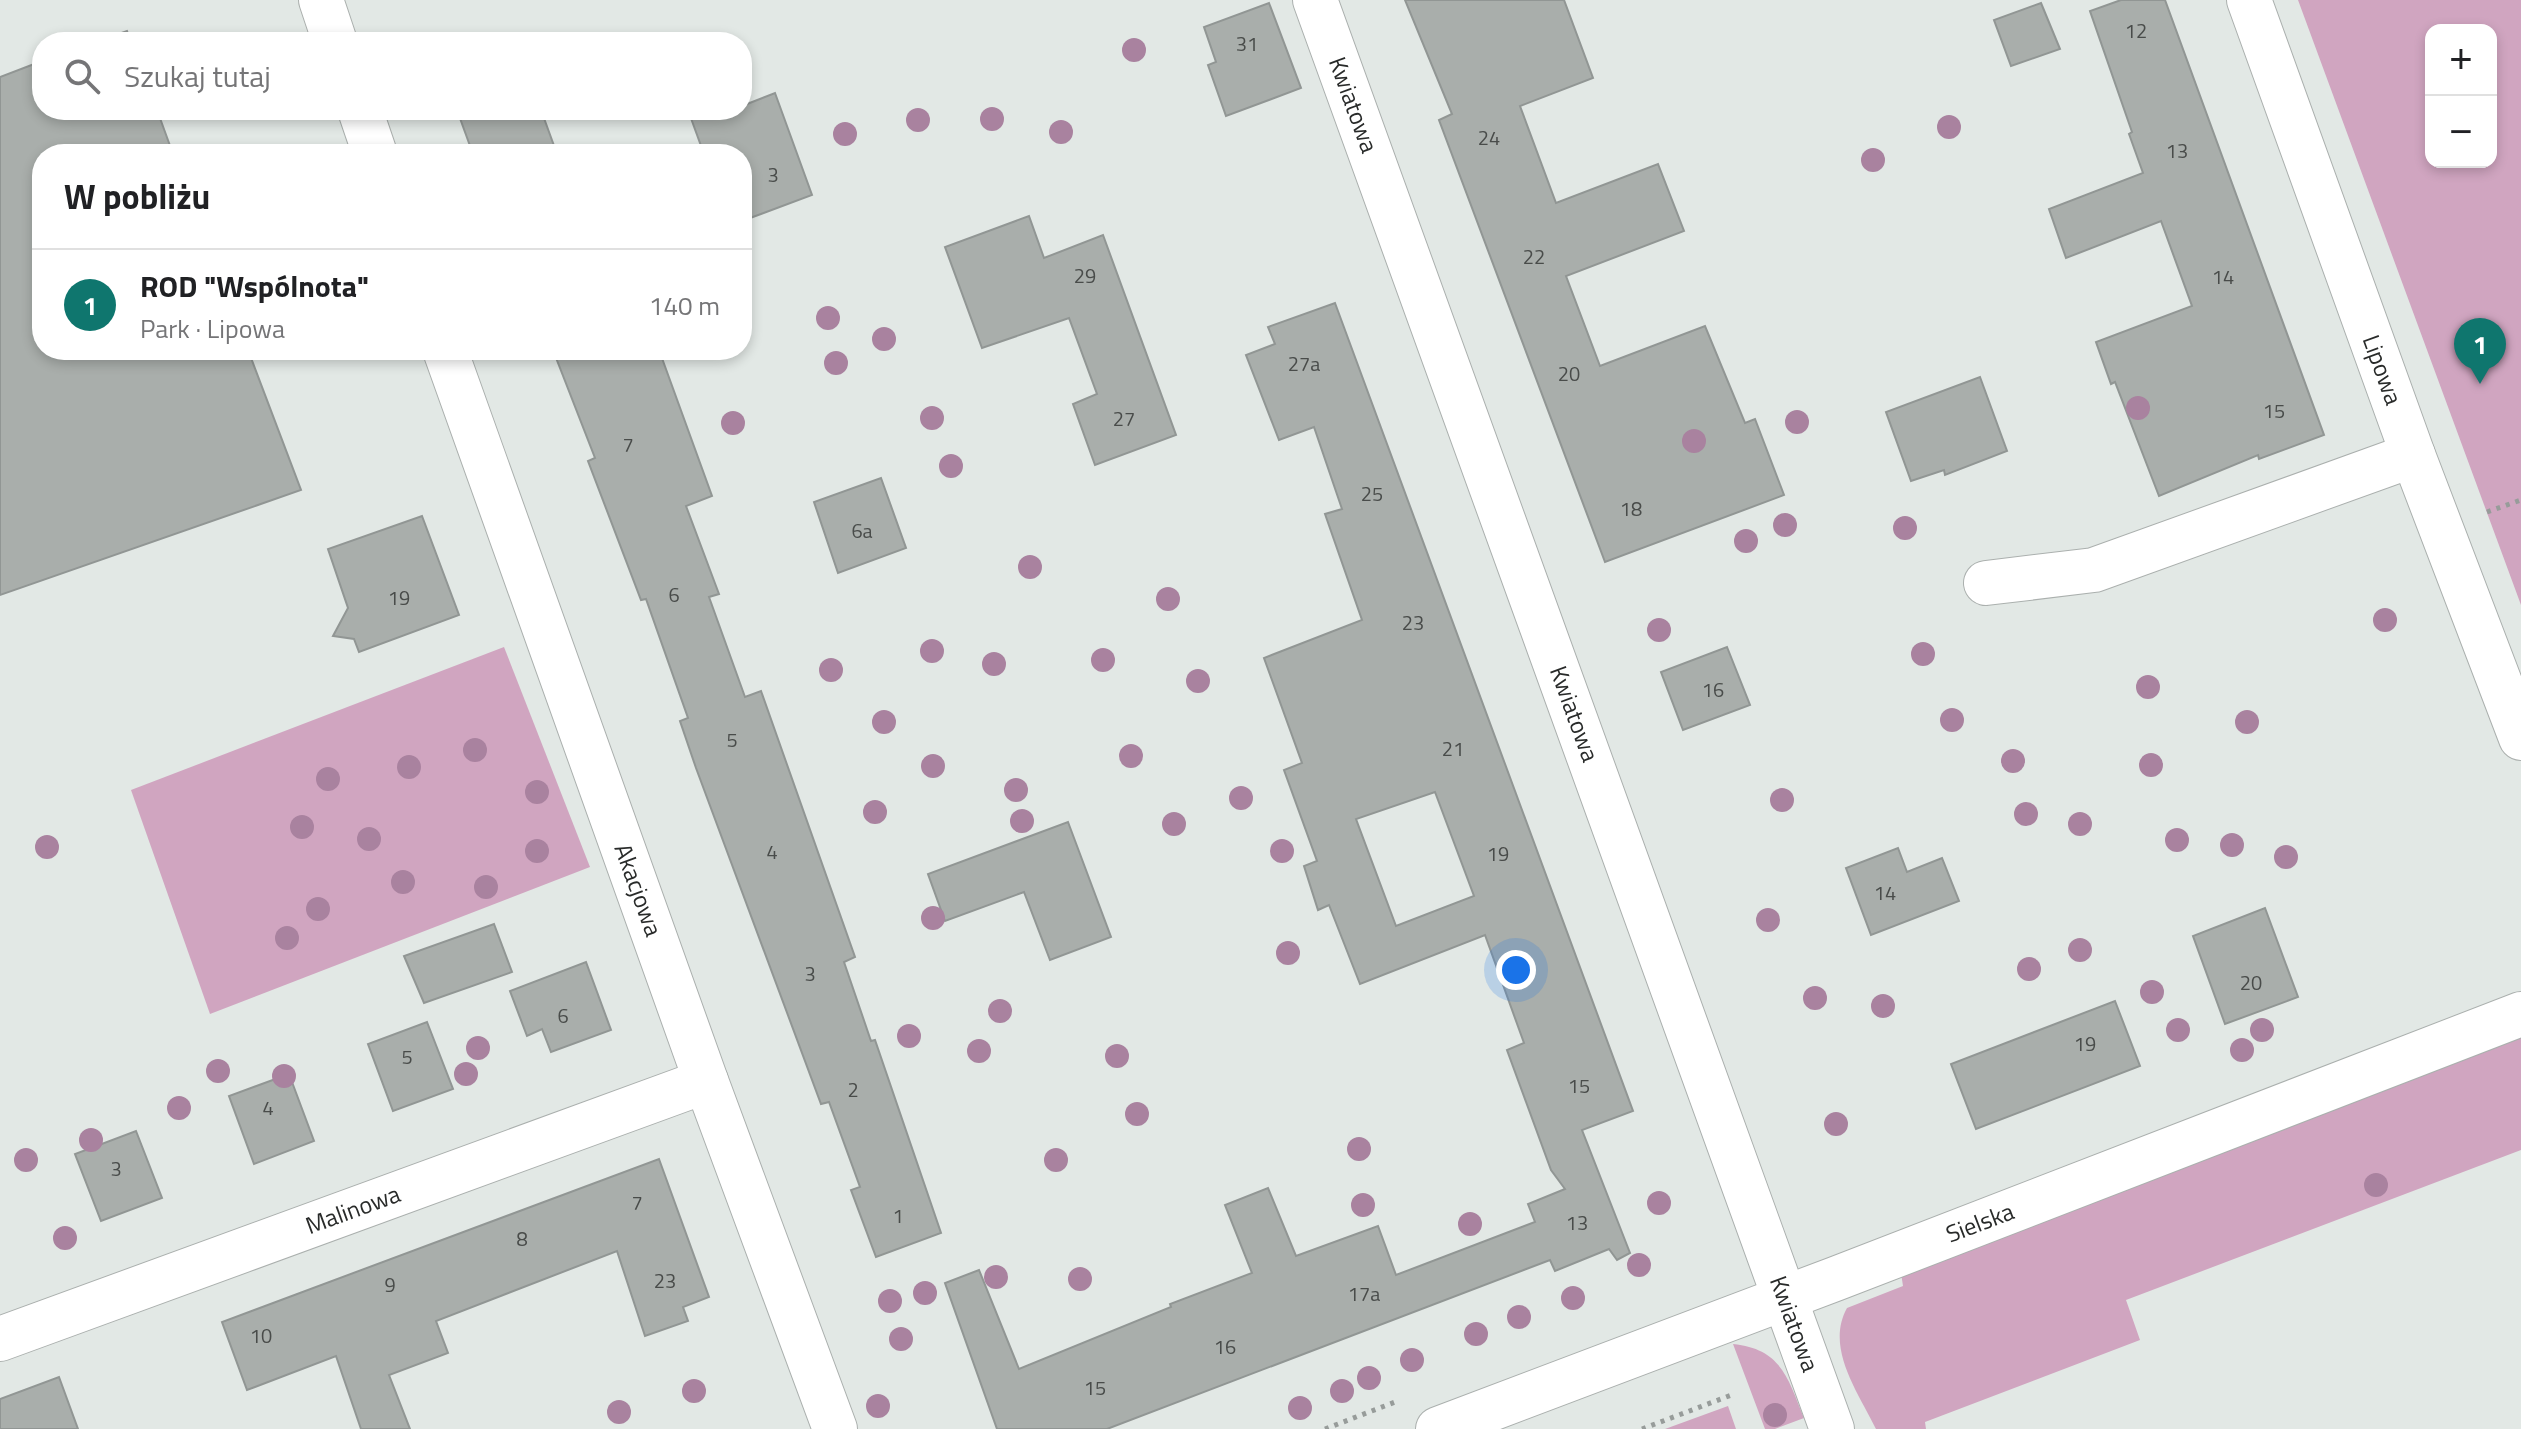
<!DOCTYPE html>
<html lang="pl">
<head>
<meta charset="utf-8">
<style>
  body { margin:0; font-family:"Titillium Web",sans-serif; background:#f2f2f2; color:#202124 }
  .controls { position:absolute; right:24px; top:24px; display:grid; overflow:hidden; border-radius:16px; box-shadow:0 4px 12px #0003 }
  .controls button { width:72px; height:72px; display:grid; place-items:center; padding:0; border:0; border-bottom:2px solid #e0e0e0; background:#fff; color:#202124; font:40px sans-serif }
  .you { position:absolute; left:1516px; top:970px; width:28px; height:28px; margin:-20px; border:6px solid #fff; border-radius:50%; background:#1a73e8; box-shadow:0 0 0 12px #1a73e833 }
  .badge { display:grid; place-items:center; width:52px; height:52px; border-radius:50%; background:#0f766e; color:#fff; font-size:26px; font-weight:700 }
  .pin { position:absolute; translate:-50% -66px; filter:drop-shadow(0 2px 4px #0008) }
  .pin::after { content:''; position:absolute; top:42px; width:28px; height:24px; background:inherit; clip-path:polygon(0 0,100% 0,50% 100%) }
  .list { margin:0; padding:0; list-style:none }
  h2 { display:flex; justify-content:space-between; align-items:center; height:104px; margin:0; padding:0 32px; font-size:34px }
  h2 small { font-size:26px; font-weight:400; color:#757577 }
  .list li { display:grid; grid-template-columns:52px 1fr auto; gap:24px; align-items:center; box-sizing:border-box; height:112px; padding:0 32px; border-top:2px solid #e0e0e0 }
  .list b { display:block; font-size:30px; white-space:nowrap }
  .list p { margin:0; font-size:26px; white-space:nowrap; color:#757577 }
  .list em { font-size:26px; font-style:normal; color:#757577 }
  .icon { flex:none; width:44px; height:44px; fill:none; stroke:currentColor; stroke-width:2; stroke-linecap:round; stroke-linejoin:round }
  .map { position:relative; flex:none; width:2521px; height:1429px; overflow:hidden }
  .search { position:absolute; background:#fff; box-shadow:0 4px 12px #0003; left:32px; top:32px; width:720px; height:88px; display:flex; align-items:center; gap:20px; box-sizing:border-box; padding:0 28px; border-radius:32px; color:#757577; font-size:30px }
  .panel { position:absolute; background:#fff; box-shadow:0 4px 12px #0003; left:32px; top:144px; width:720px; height:216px; border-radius:32px }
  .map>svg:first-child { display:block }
</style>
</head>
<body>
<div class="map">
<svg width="2521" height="1429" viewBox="0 0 2521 1429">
  <rect width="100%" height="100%" fill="#e2e8e5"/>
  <g fill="#d0a5c0" fill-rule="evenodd">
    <path d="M 2298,0 L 2521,0 L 2521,605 ZM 2431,30 L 2491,30 L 2491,162 L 2431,162 Z"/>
    <path d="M 504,647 L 590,867 L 210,1014 L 131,790 Z"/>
    <path d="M 2521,1029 L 2521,1150 L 2126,1300 L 2140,1340 L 1925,1422 L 1926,1429 L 1876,1429 C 1858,1392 1825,1348 1847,1308 L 1903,1286 L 1900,1266 Z"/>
    <path d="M 1733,1344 C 1782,1349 1788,1379 1804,1418 L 1775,1429 L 1765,1429 Z"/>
    <path d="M 1728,1406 L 1736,1429 L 1665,1429 Z"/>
  </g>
  <g fill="#a9aeab" stroke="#919694" stroke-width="2" fill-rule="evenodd">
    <path d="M 1405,0 L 1564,0 L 1593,78 L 1520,106 L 1556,203 L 1658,164 L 1684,231 L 1566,276 L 1600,366 L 1705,326 L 1745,423 L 1755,419 L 1784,495 L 1605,562 L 1439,120 L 1452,114 Z"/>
    <path d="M 2121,0 L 2165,0 L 2324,435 L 2259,459 L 2258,455 L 2159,496 L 2115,382 L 2111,384 L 2096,342 L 2192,306 L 2161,221 L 2066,258 L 2049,209 L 2143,173 L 2129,134 L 2132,132 L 2090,11 Z"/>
    <path d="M 1269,3 L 1301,88 L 1226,116 L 1208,65 L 1216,62 L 1204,27 Z"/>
    <path d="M 2041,3 L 2060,49 L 2011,66 L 1994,20 Z"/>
    <path d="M 127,31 L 131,42 L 96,42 Z"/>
    <path d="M 42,61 L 42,110 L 157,110 L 173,154 L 42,154 L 42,350 L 248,350 L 301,490 L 0,595 L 0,77 Z"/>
    <path d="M 775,93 L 812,195 L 742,221 L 742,154 L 704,154 L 688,110 L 742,110 L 742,106 Z"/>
    <path d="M 457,110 L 541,110 L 557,154 L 473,154 Z"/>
    <path d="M 1029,216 L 1044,258 L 1103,235 L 1176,435 L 1095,465 L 1073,404 L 1097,394 L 1069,318 L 982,348 L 945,247 Z"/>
    <path d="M 1335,303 L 1633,1111 L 1582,1130 L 1630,1253 L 1617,1260 L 1609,1249 L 1555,1271 L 1550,1260 L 1107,1429 L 997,1429 L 945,1283 L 979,1270 L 1019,1369 L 1171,1307 L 1170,1304 L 1252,1273 L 1225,1205 L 1268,1188 L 1296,1256 L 1378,1226 L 1396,1275 L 1535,1222 L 1528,1204 L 1565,1189 L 1551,1170 L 1507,1050 L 1524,1043 L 1485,935 L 1360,984 L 1329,905 L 1318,910 L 1304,866 L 1317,861 L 1284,770 L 1302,763 L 1264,658 L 1362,620 L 1325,514 L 1342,509 L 1314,427 L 1279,440 L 1246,355 L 1275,344 L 1268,327 ZM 1435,792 L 1474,896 L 1396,926 L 1356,819 Z"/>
    <path d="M 553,350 L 659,350 L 712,496 L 686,506 L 719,594 L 709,597 L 745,697 L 761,691 L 855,957 L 844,962 L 871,1041 L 875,1040 L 941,1233 L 876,1257 L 851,1190 L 860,1187 L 829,1102 L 821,1104 L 696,768 L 680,721 L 688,718 L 646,599 L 641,600 L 588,461 L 595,458 Z"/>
    <path d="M 1980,377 L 2007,451 L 1945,475 L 1944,470 L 1911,481 L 1886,412 Z"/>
    <path d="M 881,478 L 906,548 L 838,573 L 814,502 Z"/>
    <path d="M 422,516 L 459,615 L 359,652 L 354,639 L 333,636 L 348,608 L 328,549 Z"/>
    <path d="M 1727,647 L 1750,705 L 1683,730 L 1661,672 Z"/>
    <path d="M 1068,822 L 1111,937 L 1050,960 L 1024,892 L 945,921 L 928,874 Z"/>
    <path d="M 1898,848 L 1907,872 L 1942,858 L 1959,901 L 1871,935 L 1846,868 Z"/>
    <path d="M 2265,908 L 2298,997 L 2225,1024 L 2193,936 Z"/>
    <path d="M 494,924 L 512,972 L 424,1003 L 404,956 Z"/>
    <path d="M 586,962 L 611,1030 L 551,1052 L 542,1029 L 527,1036 L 510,991 Z"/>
    <path d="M 2115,1001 L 2140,1066 L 1976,1129 L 1951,1064 Z"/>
    <path d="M 427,1022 L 453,1089 L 393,1111 L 368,1044 Z"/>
    <path d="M 289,1074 L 314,1141 L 254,1164 L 229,1096 Z"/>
    <path d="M 136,1131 L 162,1198 L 101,1221 L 75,1154 Z"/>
    <path d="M 659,1159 L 709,1297 L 683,1307 L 688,1321 L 645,1336 L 617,1251 L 436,1321 L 448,1353 L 389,1375 L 410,1429 L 361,1429 L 336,1356 L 247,1390 L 222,1322 Z"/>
    <path d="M 59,1377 L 78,1429 L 0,1429 L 0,1399 Z"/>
  </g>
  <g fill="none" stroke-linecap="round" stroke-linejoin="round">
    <g stroke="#abb0ae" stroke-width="46">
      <g id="street">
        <path d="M 321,0 L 335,42"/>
        <path d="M 1315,0 L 1832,1429"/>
        <path d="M 2249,0 L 2413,455 L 2521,738"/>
        <path d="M 360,110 L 375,154"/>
        <path d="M 445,350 L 706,1081 L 835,1429"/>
        <path d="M 1986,583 L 2094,570 L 2413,455"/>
        <path d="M 0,1339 L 706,1081"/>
        <path d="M 1438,1429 L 1835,1279 L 2521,1014"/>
      </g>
    </g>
    <g stroke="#979c9a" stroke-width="5" stroke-dasharray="4 6" stroke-linecap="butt">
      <path d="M 2487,512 L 2521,500"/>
      <path d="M 1325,1429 L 1395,1402"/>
      <path d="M 1642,1429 L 1734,1394"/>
    </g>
    <use href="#street" stroke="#fff" stroke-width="44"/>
  </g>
  <g fill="#a9829f">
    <circle cx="1134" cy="50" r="12"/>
    <circle cx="992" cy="119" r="12"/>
    <circle cx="918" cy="120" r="12"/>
    <circle cx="1949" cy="127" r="12"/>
    <circle cx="1061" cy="132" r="12"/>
    <circle cx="845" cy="134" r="12"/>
    <circle cx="1873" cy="160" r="12"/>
    <circle cx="828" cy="318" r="12"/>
    <circle cx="884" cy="339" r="12"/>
    <circle cx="836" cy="363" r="12"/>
    <circle cx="2138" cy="408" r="12"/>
    <circle cx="932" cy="418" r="12"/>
    <circle cx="1797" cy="422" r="12"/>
    <circle cx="733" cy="423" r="12"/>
    <circle cx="1694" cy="441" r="12"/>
    <circle cx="951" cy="466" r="12"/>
    <circle cx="1785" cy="525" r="12"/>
    <circle cx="1905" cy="528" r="12"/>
    <circle cx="1746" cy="541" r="12"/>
    <circle cx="1030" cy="567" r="12"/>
    <circle cx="1168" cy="599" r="12"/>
    <circle cx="2385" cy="620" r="12"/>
    <circle cx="1659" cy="630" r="12"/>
    <circle cx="932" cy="651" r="12"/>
    <circle cx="1923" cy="654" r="12"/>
    <circle cx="1103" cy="660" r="12"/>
    <circle cx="994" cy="664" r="12"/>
    <circle cx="831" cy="670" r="12"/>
    <circle cx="1198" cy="681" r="12"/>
    <circle cx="2148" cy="687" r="12"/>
    <circle cx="1952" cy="720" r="12"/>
    <circle cx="884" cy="722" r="12"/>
    <circle cx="2247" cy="722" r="12"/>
    <circle cx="475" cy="750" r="12"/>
    <circle cx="1131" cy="756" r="12"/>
    <circle cx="2013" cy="761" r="12"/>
    <circle cx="2151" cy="765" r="12"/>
    <circle cx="933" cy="766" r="12"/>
    <circle cx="409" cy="767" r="12"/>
    <circle cx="328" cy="779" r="12"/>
    <circle cx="1016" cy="790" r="12"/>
    <circle cx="537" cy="792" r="12"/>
    <circle cx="1241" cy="798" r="12"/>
    <circle cx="1782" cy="800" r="12"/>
    <circle cx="875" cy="812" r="12"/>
    <circle cx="2026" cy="814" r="12"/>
    <circle cx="1022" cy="821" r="12"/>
    <circle cx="1174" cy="824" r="12"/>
    <circle cx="2080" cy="824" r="12"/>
    <circle cx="302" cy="827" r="12"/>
    <circle cx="369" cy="839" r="12"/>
    <circle cx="2177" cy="840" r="12"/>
    <circle cx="2232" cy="845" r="12"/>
    <circle cx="47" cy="847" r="12"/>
    <circle cx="537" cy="851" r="12"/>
    <circle cx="1282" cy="851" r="12"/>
    <circle cx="2286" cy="857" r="12"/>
    <circle cx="403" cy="882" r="12"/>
    <circle cx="486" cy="887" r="12"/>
    <circle cx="318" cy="909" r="12"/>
    <circle cx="933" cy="918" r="12"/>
    <circle cx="1768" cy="920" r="12"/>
    <circle cx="287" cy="938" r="12"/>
    <circle cx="2080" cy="950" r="12"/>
    <circle cx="1288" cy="953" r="12"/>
    <circle cx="2029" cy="969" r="12"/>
    <circle cx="2152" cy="992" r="12"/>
    <circle cx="1815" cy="998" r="12"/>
    <circle cx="1883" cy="1006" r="12"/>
    <circle cx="1000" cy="1011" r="12"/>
    <circle cx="2178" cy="1030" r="12"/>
    <circle cx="2262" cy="1030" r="12"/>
    <circle cx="909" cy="1036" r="12"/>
    <circle cx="478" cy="1048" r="12"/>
    <circle cx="2242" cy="1050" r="12"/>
    <circle cx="979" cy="1051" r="12"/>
    <circle cx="1117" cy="1056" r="12"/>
    <circle cx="218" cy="1071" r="12"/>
    <circle cx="466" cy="1074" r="12"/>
    <circle cx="284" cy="1076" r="12"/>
    <circle cx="179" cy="1108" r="12"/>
    <circle cx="1137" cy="1114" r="12"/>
    <circle cx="1836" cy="1124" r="12"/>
    <circle cx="91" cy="1140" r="12"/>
    <circle cx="1359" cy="1149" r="12"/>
    <circle cx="26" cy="1160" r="12"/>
    <circle cx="1056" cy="1160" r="12"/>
    <circle cx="2376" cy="1185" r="12"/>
    <circle cx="1659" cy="1203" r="12"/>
    <circle cx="1363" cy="1205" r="12"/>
    <circle cx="1470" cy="1224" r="12"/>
    <circle cx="65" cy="1238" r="12"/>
    <circle cx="1639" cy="1265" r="12"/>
    <circle cx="996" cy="1277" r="12"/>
    <circle cx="1080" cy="1279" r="12"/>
    <circle cx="925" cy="1293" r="12"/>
    <circle cx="1573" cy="1298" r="12"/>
    <circle cx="890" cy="1301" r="12"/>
    <circle cx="1519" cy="1317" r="12"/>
    <circle cx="1476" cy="1334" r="12"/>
    <circle cx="901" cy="1339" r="12"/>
    <circle cx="1412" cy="1360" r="12"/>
    <circle cx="1369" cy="1378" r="12"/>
    <circle cx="694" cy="1391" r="12"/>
    <circle cx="1342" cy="1391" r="12"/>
    <circle cx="878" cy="1406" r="12"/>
    <circle cx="1300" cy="1408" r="12"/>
    <circle cx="619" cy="1412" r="12"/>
    <circle cx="1775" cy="1415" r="12"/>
  </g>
  <g text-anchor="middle" stroke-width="7" stroke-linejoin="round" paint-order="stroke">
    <g font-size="20" fill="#494c4a">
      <text x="2136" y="38">12</text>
      <text x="1247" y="51">31</text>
      <text x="1489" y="145">24</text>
      <text x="2177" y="158">13</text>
      <text x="773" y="182">3</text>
      <text x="1534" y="264">22</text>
      <text x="1085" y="283">29</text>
      <text x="2223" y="284">14</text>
      <text x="1304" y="371">27a</text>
      <text x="1569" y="381">20</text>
      <text x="2274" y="418">15</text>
      <text x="1124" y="426">27</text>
      <text x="628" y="452">7</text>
      <text x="1372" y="501">25</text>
      <text x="1631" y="516">18</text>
      <text x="862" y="538">6a</text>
      <text x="674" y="602">6</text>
      <text x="399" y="605">19</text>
      <text x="1413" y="630">23</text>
      <text x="1713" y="697">16</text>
      <text x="732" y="747">5</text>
      <text x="1453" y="756">21</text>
      <text x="772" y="859">4</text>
      <text x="1498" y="861">19</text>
      <text x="1885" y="900">14</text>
      <text x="810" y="981">3</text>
      <text x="2251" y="990">20</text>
      <text x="563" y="1023">6</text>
      <text x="2085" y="1051">19</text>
      <text x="407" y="1064">5</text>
      <text x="1579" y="1093">15</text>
      <text x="853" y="1097">2</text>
      <text x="268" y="1115">4</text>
      <text x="116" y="1176">3</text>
      <text x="637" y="1210">7</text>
      <text x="898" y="1223">1</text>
      <text x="1577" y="1230">13</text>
      <text x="522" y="1246">8</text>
      <text x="665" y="1288">23</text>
      <text x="390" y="1292">9</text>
      <text x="1364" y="1301">17a</text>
      <text x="261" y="1343">10</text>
      <text x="1225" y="1354">16</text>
      <text x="1095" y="1395">15</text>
    </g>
    <g font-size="24" fill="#292b2a" stroke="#fff">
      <text transform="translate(1353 105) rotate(70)" y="8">Kwiatowa</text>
      <text transform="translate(2382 370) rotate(70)" y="8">Lipowa</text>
      <text transform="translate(1574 714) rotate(70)" y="8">Kwiatowa</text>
      <text transform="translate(638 890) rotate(70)" y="8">Akacjowa</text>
      <text transform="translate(353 1210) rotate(-20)" y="8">Malinowa</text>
      <text transform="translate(1980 1223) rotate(-21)" y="8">Sielska</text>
      <text transform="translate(1794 1324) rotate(70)" y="8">Kwiatowa</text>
    </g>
  </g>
</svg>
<div class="controls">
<button>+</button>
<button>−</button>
</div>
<div class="you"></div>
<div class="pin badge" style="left:2480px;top:384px">1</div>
<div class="search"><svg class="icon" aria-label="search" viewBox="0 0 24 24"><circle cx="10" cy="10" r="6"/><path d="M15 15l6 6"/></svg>Szukaj tutaj</div>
<section class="panel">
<h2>W pobliżu<small></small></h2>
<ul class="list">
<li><span class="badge">1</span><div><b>ROD &quot;Wspólnota&quot;</b><p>Park · Lipowa</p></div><em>140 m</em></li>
</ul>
</section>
</div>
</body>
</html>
